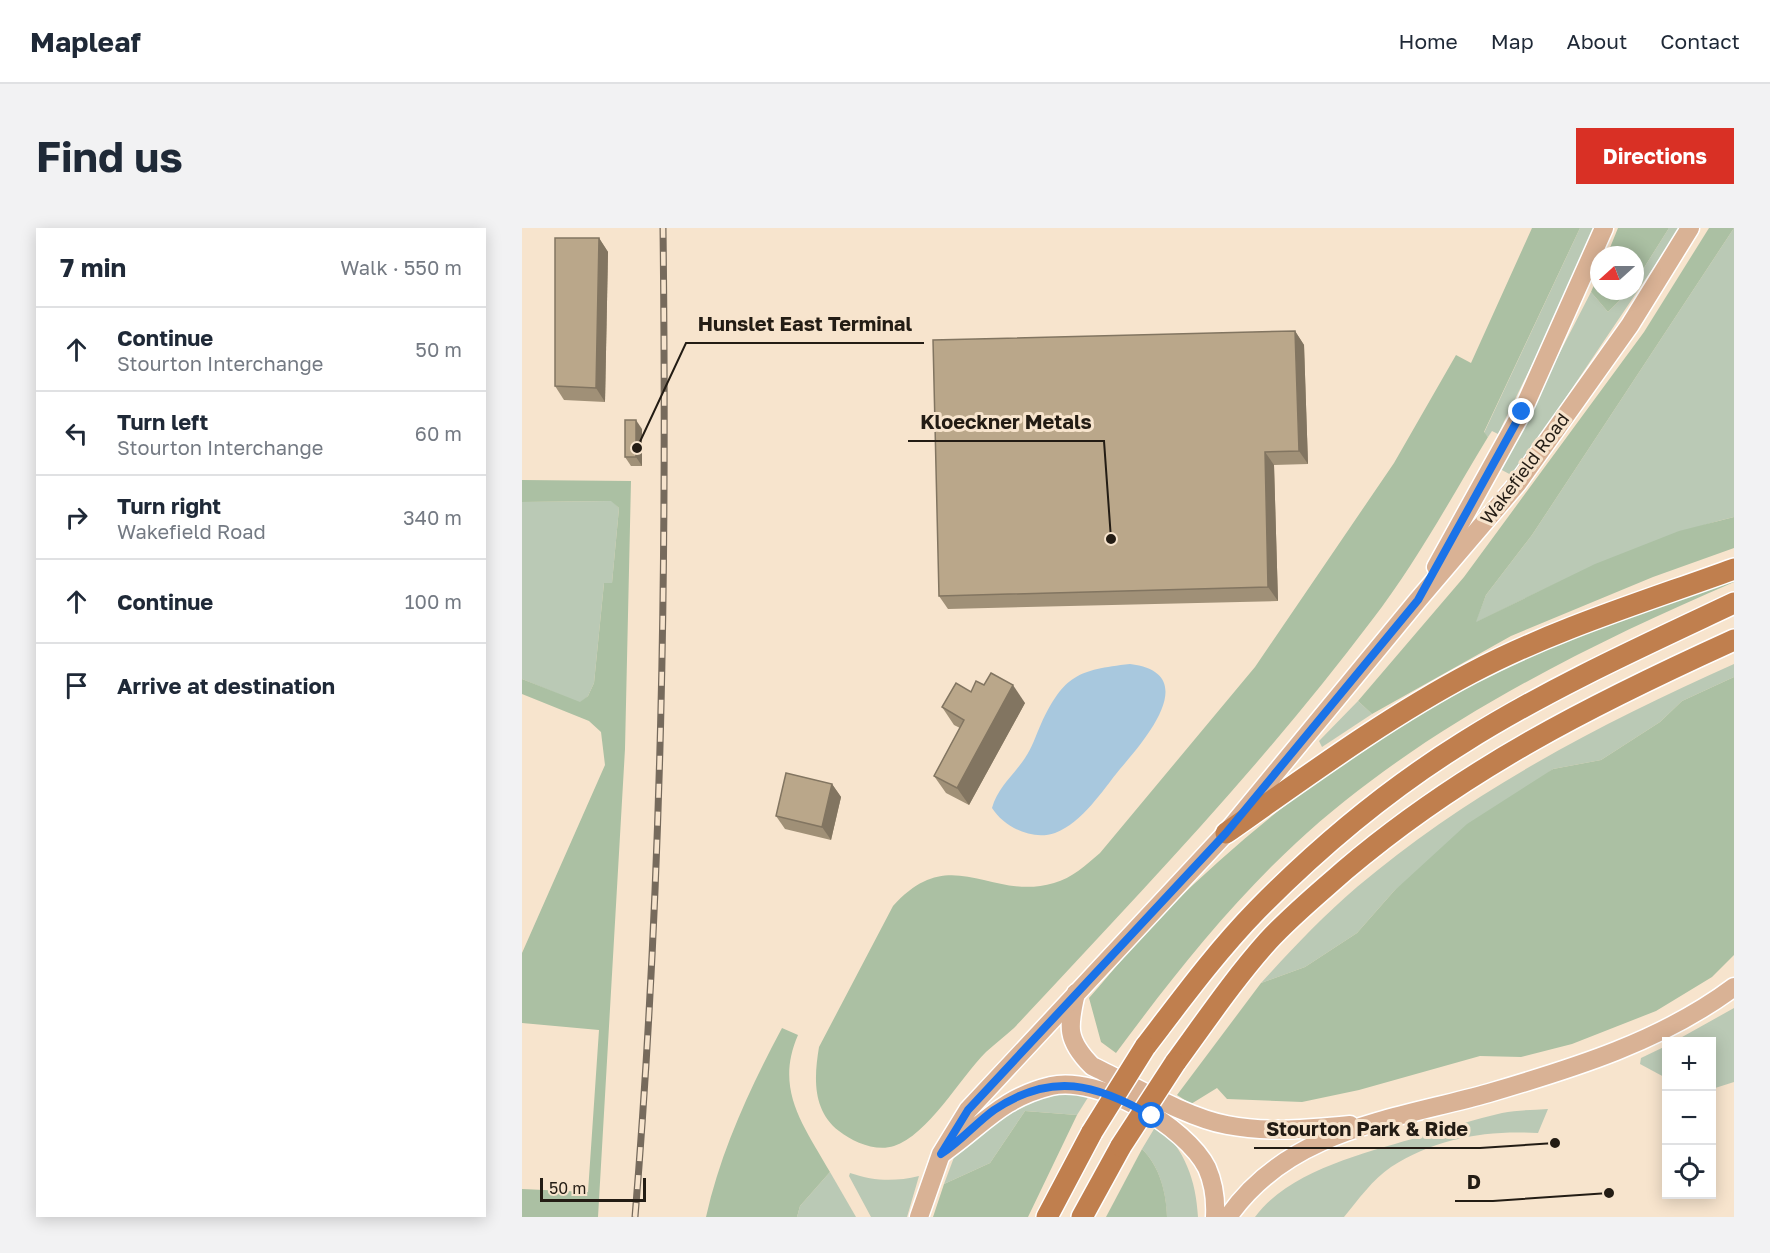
<!DOCTYPE html>
<html lang="en">
<head>
<meta charset="utf-8">
<style>
  body { margin:0; font-family:"Golos Text",sans-serif; background:#f2f2f3; color:#1f2937 }
  .controls { position:absolute; right:18px; bottom:18px; display:grid; overflow:hidden; border-radius:0px; box-shadow:0 3px 15px #0003 }
  .controls button { width:54px; height:54px; display:grid; place-items:center; padding:0; border:0; border-bottom:2px solid #e0e1e3; background:#fff; color:#1f2937; font:30px sans-serif }
  .compass { position:absolute; left:1068px; top:18px; width:54px; height:54px; border-radius:50%; background:#fff; box-shadow:0 3px 15px #0003; rotate:249deg }
  .scale { position:absolute; left:18px; bottom:15px; width:106px; box-sizing:border-box; padding-left:6px; border:3px solid #231c14; border-top:0; font-size:16px; line-height:21px; white-space:nowrap; color:#231c14; -webkit-text-stroke:4px #f7e4cd; paint-order:stroke }
  .stop { position:absolute; width:18px; height:18px; margin:-14px; border:4px solid #1a73e8; border-radius:50%; background:#fff }
  .stop.end { background:#1a73e8; border-color:#fff; box-shadow:0 2px 6px #0008 }
  .list { margin:0; padding:0; list-style:none }
  h2 { display:flex; justify-content:space-between; align-items:center; height:78px; margin:0; padding:0 24px; font-size:26px }
  h2 small { font-size:20px; font-weight:400; color:#747a83 }
  .list li { display:grid; grid-template-columns:39px 1fr auto; gap:18px; align-items:center; box-sizing:border-box; height:84px; padding:0 24px; border-top:2px solid #e0e1e3 }
  .list b { display:block; font-size:22px; white-space:nowrap }
  .list p { margin:0; font-size:20px; white-space:nowrap; color:#747a83 }
  .list em { font-size:20px; font-style:normal; color:#747a83 }
  .icon { flex:none; width:33px; height:33px; fill:none; stroke:currentColor; stroke-width:2; stroke-linecap:round; stroke-linejoin:round }
  .map { position:relative; flex:none; width:1212px; height:989px; overflow:hidden; border-radius:0px }
  header { display:flex; align-items:center; gap:36px; box-sizing:border-box; height:84px; padding:0 30px; background:#fff; border-bottom:2px solid #e0e1e3 }
  header strong { font-size:28px }
  nav { display:flex; gap:33px; margin-inline-start:auto; font-size:21px }
  .intro { display:flex; align-items:center; justify-content:space-between; box-sizing:border-box; height:144px; padding:0 36px }
  h1 { margin:0; font-size:42px }
  .button { padding:15px 27px; border-radius:0px; background:#d93025; color:#fff; font-size:21px; font-weight:700 }
  main { display:flex; gap:36px; padding:0 36px }
  aside { flex:1; background:#fff; border-radius:0px; box-shadow:0 3px 15px #0003 }
  .map>svg:first-child { display:block }
</style>
</head>
<body>
<header>
<strong>Mapleaf</strong>
<nav><a>Home</a><a>Map</a><a>About</a><a>Contact</a></nav>
</header>
<div class="intro"><h1>Find us</h1><a class="button">Directions</a></div>
<main>
<aside>
<h2>7 min<small>Walk · 550 m</small></h2>
<ul class="list">
<li><svg class="icon" aria-label="ahead" viewBox="0 0 24 24"><path d="M12 20V5M6 11l6-6 6 6"/></svg><div><b>Continue</b><p>Stourton Interchange</p></div><em>50 m</em></li>
<li><svg class="icon" aria-label="left" viewBox="0 0 24 24"><path d="M17 20v-9H6M10 6l-5 5 5 5"/></svg><div><b>Turn left</b><p>Stourton Interchange</p></div><em>60 m</em></li>
<li><svg class="icon" aria-label="right" viewBox="0 0 24 24"><path d="M7 20v-9h11M14 6l5 5-5 5"/></svg><div><b>Turn right</b><p>Wakefield Road</p></div><em>340 m</em></li>
<li><svg class="icon" aria-label="ahead" viewBox="0 0 24 24"><path d="M12 20V5M6 11l6-6 6 6"/></svg><div><b>Continue</b></div><em>100 m</em></li>
<li><svg class="icon" aria-label="arrive" viewBox="0 0 24 24"><path d="M6 21V4h12l-3 4 3 4H6"/></svg><div><b>Arrive at destination</b></div></li>
</ul>
</aside>
<div class="map">
<svg width="1212" height="989" viewBox="0 0 1212 989">
  <rect width="100%" height="100%" fill="#f7e4cd"/>
  <g fill="#bac9b5">
    <path d="M 1058,0 L 1073,0 L 1050,55 L 976,206 L 970,203 L 966,209 L 962,205 Z"/>
    <path d="M 1147,0 L 1158,0 L 991,248 L 978,241 L 1069,64 L 1086,84 L 1107,63 L 1113,63 L 1113,54 Z"/>
    <path d="M 1212,0 L 1212,289 C 1119,312 1039,353 953,395 L 964,367 L 1010,307 Z"/>
    <path d="M 90,273 L 97,280 L 90,355 L 82,355 L 72,455 L 66,468 L 58,475 L 0,451 L 0,274 Z"/>
    <path d="M 1212,436 L 1212,449 L 1160,473 L 1138,494 L 1079,532 L 1031,541 L 872,663 L 835,705 L 783,739 L 739,755 C 769,722 800,689 835,659 C 947,564 1078,496 1212,436 Z"/>
    <path d="M 836,473 L 850,486 L 800,519 L 797,513 Z"/>
    <path d="M 1212,780 L 1212,854 L 1190,861 L 1190,814 L 1153,813 Z"/>
    <path d="M 1144,818 L 1144,850 L 1118,836 L 1119,830 Z"/>
    <path d="M 570,863 L 555,887 L 503,883 L 468,935 L 422,956 L 434,924 L 511,865 Z"/>
    <path d="M 1026,881 L 1016,905 C 964,902 914,910 869,939 C 851,951 836,972 822,989 L 733,989 C 767,942 847,924 900,908 C 927,900 953,891 980,885 C 995,882 1011,882 1026,881 Z"/>
    <path d="M 635,896 C 663,922 674,952 676,989 L 645,989 C 644,964 638,939 620,921 Z"/>
    <path d="M 308,944 L 334,989 L 275,989 L 278,978 Z"/>
    <path d="M 328,945 C 352,953 372,954 397,948 L 385,989 L 349,989 L 327,948 Z"/>
  </g>
  <g fill="#abc0a3">
    <path d="M 1010,0 L 1058,0 L 962,204 L 966,209 C 929,270 894,335 850,392 C 741,537 615,668 492,800 C 483,808 473,816 464,824 C 439,849 405,908 372,918 C 354,924 331,914 317,903 C 290,882 292,849 297,819 L 371,678 C 429,613 468,674 532,655 C 550,650 564,637 578,625 L 733,439 L 872,235 L 934,127 L 949,135 Z"/>
    <path d="M 1096,0 L 1147,0 L 1113,54 L 1113,27 L 1085,27 Z"/>
    <path d="M 1187,0 L 1212,0 L 1010,307 L 964,367 L 954,394 L 1073,336 L 1157,303 L 1212,289 L 1212,320 L 1131,349 L 989,408 L 850,486 L 836,473 L 942,349 L 1122,104 Z"/>
    <path d="M 1077,45 L 1077,63 L 1107,63 L 1086,84 L 1069,64 Z"/>
    <path d="M 0,252 L 109,253 L 103,521 L 76,989 L 0,989 L 0,961 L 66,964 L 77,802 L 0,795 L 0,725 L 83,537 L 79,504 L 67,493 L 0,466 L 0,451 L 58,474 L 66,468 L 72,455 L 82,355 L 90,355 L 97,280 L 89,273 L 0,274 Z"/>
    <path d="M 1212,348 L 1212,354 C 1059,420 897,501 774,615 C 706,678 649,751 594,825 L 579,814 L 567,770 C 593,741 617,709 645,682 C 741,587 850,505 972,445 C 1049,407 1132,379 1212,348 Z"/>
    <path d="M 1212,449 L 1212,727 L 1190,749 L 1134,783 L 1050,816 L 999,829 L 958,828 L 837,862 L 780,874 L 705,871 L 695,860 L 669,876 L 655,867 L 739,755 L 783,739 L 835,705 L 872,663 L 945,596 L 1031,541 L 1079,532 L 1138,494 L 1160,473 Z"/>
    <path d="M 260,800 L 276,807 C 252,862 282,898 308,944 L 278,978 L 275,989 L 184,989 C 199,922 228,860 260,800 Z"/>
    <path d="M 503,883 L 555,887 L 506,989 L 411,989 L 422,956 L 468,935 Z"/>
    <path d="M 620,921 C 638,939 644,964 645,989 L 584,989 Z"/>
  </g>
  <path fill="#a8c8de" d="M 608,436 C 682,445 621,514 598,541 C 580,563 561,594 533,605 C 510,613 482,599 470,580 C 476,559 492,547 503,530 C 510,520 514,507 519,496 C 542,447 556,442 608,436 Z"/>
  <g fill="none" stroke-linecap="round" stroke-linejoin="round">
    <g stroke="#fff" stroke-width="21">
      <g id="major">
        <path d="M 914,339 L 1000,184 L 1082,0"/>
        <path d="M 554,765 C 546,799 544,812 570,838 C 608,856 665,890 705,897 C 746,905 787,901 828,897"/>
        <path d="M 421,925 C 460,898 479,870 529,858 C 576,847 664,898 685,940 C 692,956 694,971 693,989"/>
        <path d="M 397,989 L 419,926 L 446,882 L 704,605 L 896,372 L 995,256 L 1108,97 L 1168,0"/>
        <path d="M 706,989 C 767,901 871,892 967,865 C 1052,840 1140,813 1212,759"/>
      </g>
    </g>
    <g stroke="#fff" stroke-width="24">
      <g id="highway">
        <path d="M 704,605 C 784,549 862,491 949,445 C 1032,401 1124,373 1212,341"/>
        <path d="M 623,819 C 659,772 694,724 735,682 C 796,620 868,560 942,514 C 1028,460 1121,418 1212,375"/>
        <path d="M 653,835 C 683,794 712,751 746,713 C 770,687 797,665 823,642 C 942,541 1071,476 1212,412"/>
        <path d="M 525,989 L 570,904"/>
        <path d="M 560,989 L 599,918"/>
      </g>
    </g>
    <use href="#major" stroke="#d9b295" stroke-width="18"/>
    <use href="#highway" stroke="#c07f4e" stroke-width="21"/>
    <g stroke="#766a5c" stroke-width="7">
      <path id="rail" d="M 113,989 C 140,660 145,330 141,0"/>
    </g>
    <use href="#rail" stroke="#f7e4cd" stroke-width="4.5" stroke-dasharray="14" stroke-linecap="butt"/>
    <g stroke="#fff" stroke-width="24" stroke-linecap="butt">
      <g id="highway-bridge">
        <path d="M 570,904 L 623,819"/>
        <path d="M 599,918 L 653,835"/>
      </g>
    </g>
    <use href="#highway-bridge" stroke="#c07f4e" stroke-width="21"/>
  </g>
  <g fill="#a09077">
    <path d="M 77,10 L 86,24 L 83,174 L 42,172 L 33,158 Z"/>
    <path d="M 773,103 L 782,117 L 786,236 L 752,237 L 756,373 L 426,381 L 417,368 Z"/>
    <path d="M 120,201 L 120,238 L 109,238 L 103,229 Z"/>
    <path d="M 462,457 L 503,475 L 447,577 L 424,565 L 412,548 L 438,500 L 432,497 L 420,479 Z"/>
    <path d="M 310,556 L 319,569 L 309,612 L 263,601 L 254,588 Z"/>
  </g>
  <g fill="#827561">
    <path d="M 77,10 L 86,24 L 83,174 L 74,160 Z"/>
    <path d="M 773,103 L 782,117 L 786,236 L 777,223 Z"/>
    <path d="M 114,192 L 120,201 L 120,238 L 114,229 Z"/>
    <path d="M 743,224 L 752,237 L 756,373 L 746,359 Z"/>
    <path d="M 491,457 L 503,475 L 447,577 L 435,560 Z"/>
    <path d="M 310,556 L 319,569 L 309,612 L 300,599 Z"/>
  </g>
  <g fill="#baa78a" stroke="#827561" stroke-width="1.5">
    <path d="M 33,10 L 77,10 L 74,160 L 33,158 Z"/>
    <path d="M 773,103 L 777,223 L 743,224 L 746,359 L 417,368 L 411,112 Z"/>
    <rect x="103" y="192" width="11" height="37"/>
    <path d="M 469,445 L 491,457 L 435,560 L 412,548 L 442,492 L 420,479 L 434,455 L 449,464 L 454,453 L 462,457 Z"/>
    <path d="M 264,545 L 310,556 L 300,599 L 254,588 Z"/>
  </g>
  <g fill="none" stroke-linecap="round" stroke-linejoin="round">
    <path stroke="#1a73e8" stroke-width="8" d="M 630,888 C 574,856 530,843 472,882 C 454,895 439,913 419,926 L 446,882 L 704,605 L 896,372 L 1000,184"/>
  </g>
  <g text-anchor="middle" stroke-width="6" stroke-linejoin="round" paint-order="stroke">
    <g font-size="18" fill="#231c14" stroke="#f7e4cd">
      <text transform="translate(1003 241) rotate(-53)" y="6">Wakefield Road</text>
    </g>
  </g>
  <path fill="none" stroke="#231c14" stroke-width="2" d="M115 220L164 115H402M589 311L582 213H386M1033 915L958 920H732M1087 965L971 973H933"/>
  <g fill="#231c14" stroke="#f7e4cd" stroke-width="2">
    <circle cx="115" cy="220" r="6"/>
    <circle cx="589" cy="311" r="6"/>
    <circle cx="1033" cy="915" r="6"/>
    <circle cx="1087" cy="965" r="6"/>
  </g>
  <g font-size="20" text-anchor="middle" font-weight="bold" fill="#231c14" stroke="#f7e4cd" stroke-width="6" stroke-linejoin="round" paint-order="stroke">
    <text x="283" y="103">Hunslet East Terminal</text>
    <text x="484" y="201">Kloeckner Metals</text>
    <text x="845" y="908">Stourton Park &amp; Ride</text>
    <text x="952" y="961">D</text>
  </g>
</svg>
<div class="controls">
<button>+</button>
<button>−</button>
<button><svg class="icon" aria-label="locate" viewBox="0 0 24 24"><circle cx="12" cy="12" r="6"/><path d="M12 2v4M12 18v4M2 12h4M18 12h4"/></svg></button>
</div>
<svg class="compass" viewBox="-18 -18 36 36"><path d="M0-13l5 13h-10z" fill="#e53935"/><path d="M0 13l5-13h-10z" fill="#747a83"/></svg>
<div class="scale">50 m</div>
<div class="stop" style="left:630px;top:888px"></div>
<div class="stop end" style="left:1000px;top:184px"></div>
</div>
</main>
</body>
</html>
